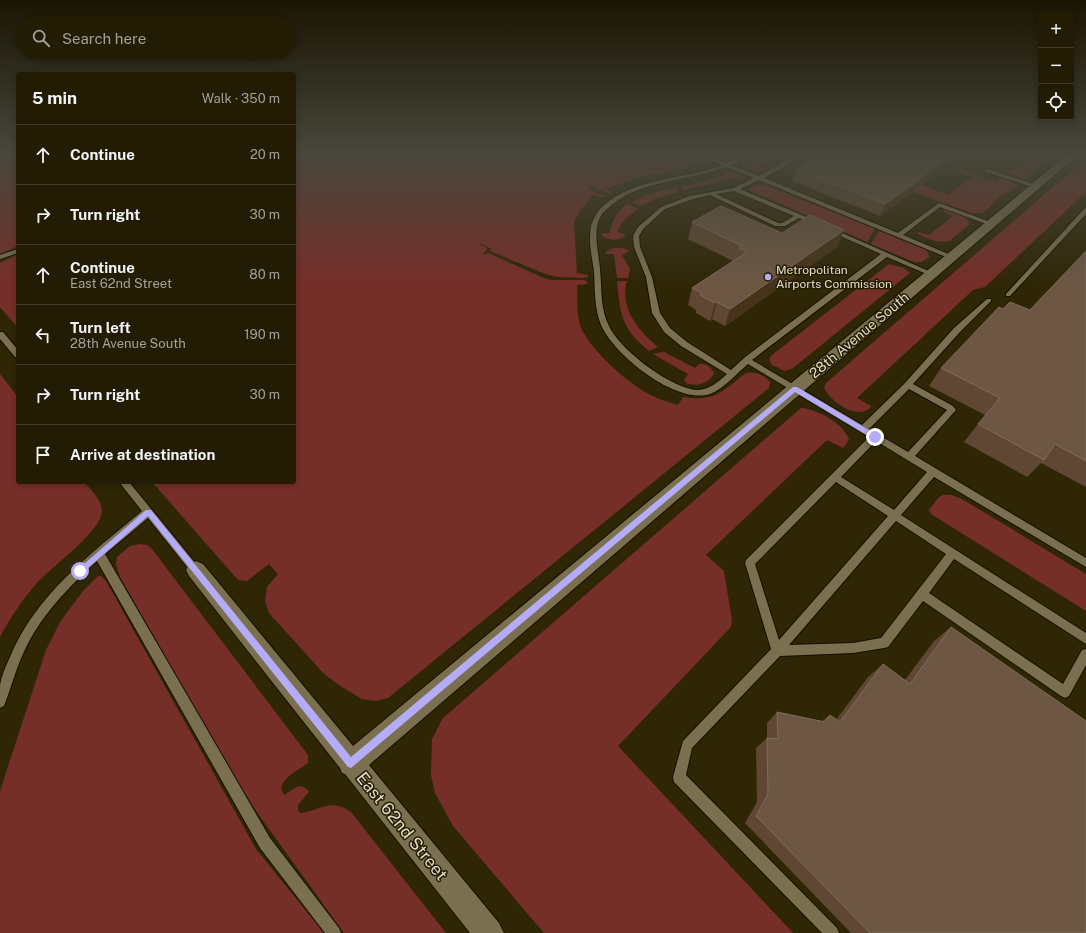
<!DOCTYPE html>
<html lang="en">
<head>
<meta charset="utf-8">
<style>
  body { margin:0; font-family:"Public Sans",sans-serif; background:#2f2913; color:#f1f3f6 }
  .controls { position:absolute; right:12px; top:12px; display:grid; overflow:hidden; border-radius:4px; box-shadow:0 2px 6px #0003 }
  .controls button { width:36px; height:36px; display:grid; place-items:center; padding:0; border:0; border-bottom:1px solid #403a26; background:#231c04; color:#f1f3f6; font:20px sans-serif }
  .stop { position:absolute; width:12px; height:12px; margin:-9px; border:3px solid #b4acf9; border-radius:50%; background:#fff }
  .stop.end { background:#b4acf9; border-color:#fff; box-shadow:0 1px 4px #0008 }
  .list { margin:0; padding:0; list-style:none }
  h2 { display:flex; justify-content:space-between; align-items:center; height:52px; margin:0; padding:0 16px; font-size:17px }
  h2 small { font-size:13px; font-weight:400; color:#a3a19a }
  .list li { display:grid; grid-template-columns:26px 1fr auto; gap:12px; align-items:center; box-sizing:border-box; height:60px; padding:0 16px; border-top:1px solid #403a26 }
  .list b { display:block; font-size:15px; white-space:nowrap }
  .list p { margin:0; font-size:13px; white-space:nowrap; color:#a3a19a }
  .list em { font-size:13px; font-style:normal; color:#a3a19a }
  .icon { flex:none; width:22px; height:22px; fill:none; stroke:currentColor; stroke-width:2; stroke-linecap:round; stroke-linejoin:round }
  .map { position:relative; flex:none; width:1086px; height:933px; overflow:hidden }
  .search { position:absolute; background:#231c04; box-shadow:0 2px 6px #0003; left:16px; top:16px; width:280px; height:44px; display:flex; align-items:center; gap:10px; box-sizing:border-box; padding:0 14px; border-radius:22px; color:#a3a19a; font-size:15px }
  .panel { position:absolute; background:#231c04; box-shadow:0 2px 6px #0003; left:16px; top:72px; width:280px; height:412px; border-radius:4px }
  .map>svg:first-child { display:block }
</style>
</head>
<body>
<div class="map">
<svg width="1086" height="933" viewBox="0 0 1086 933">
  <rect width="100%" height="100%" fill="#2f2606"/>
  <g fill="#762e29">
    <path d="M 0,154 L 18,154 L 18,246 L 0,254 Z"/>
    <path d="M 294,154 L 691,154 L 709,161 L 711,164 L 709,166 L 702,164 L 672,171 L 640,177 L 606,189 L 612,192 L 611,194 L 593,187 L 588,189 L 606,197 L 602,197 L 594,195 L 581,209 L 574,222 L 577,273 L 588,275 L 588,277 L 585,278 L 559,277 L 548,275 L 490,251 L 492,249 L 481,244 L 480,245 L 487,248 L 483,255 L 488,253 L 544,278 L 551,280 L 584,280 L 588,282 L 587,284 L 577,285 C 578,298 576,312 580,325 C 588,348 627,383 649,394 C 658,399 668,402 678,405 L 683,397 C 716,402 722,391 746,373 C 755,371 764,375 770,382 L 769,388 L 388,698 L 376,701 L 362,699 L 342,687 L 325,675 L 269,613 L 265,601 L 267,587 L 278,574 L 269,564 L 247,581 L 238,580 L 152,482 L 294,482 Z"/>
    <path d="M 769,154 L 775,156 L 760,168 L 765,170 L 765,172 L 756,172 L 742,166 L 743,163 L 750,165 Z"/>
    <path d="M 818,154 L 842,154 L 948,195 L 972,177 L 950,169 L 958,168 L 996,182 L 1000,178 L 1003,178 L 1018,185 L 1006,194 L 1003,194 L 983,213 L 971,213 L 828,160 L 817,155 Z"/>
    <path d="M 1024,154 L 1030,154 L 1047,161 L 1024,180 L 1004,175 L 998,171 L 998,170 L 1001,168 L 1010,171 L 1029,156 Z"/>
    <path d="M 1086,155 L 1086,192 L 985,287 L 973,290 L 857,398 L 869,405 L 871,407 C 857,421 831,402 824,388 L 826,383 L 1083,161 L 1083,157 Z"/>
    <path d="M 726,171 L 740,174 L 744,178 L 739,180 L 734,178 L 684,190 L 680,187 L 704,182 L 726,175 L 722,172 Z"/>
    <path d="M 763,184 L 766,185 L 875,229 L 867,242 L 749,190 L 751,187 Z"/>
    <path d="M 676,188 L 678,192 L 655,199 L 641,206 L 631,202 L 655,192 Z"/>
    <path d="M 628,204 L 638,209 L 623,221 L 617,232 L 625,234 L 625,236 C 618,242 607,240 601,235 L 603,233 L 610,233 C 612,220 617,212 628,204 Z"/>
    <path d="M 945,210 C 954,212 966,215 970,224 L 949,241 C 938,244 926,238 916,233 L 919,232 L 929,235 L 953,216 L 943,211 Z"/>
    <path d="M 879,231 L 926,250 L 930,257 L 921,262 L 914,262 L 871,244 Z"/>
    <path d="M 613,248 L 623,248 L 630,251 L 622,255 L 630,269 L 628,278 L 617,278 L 614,254 L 607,254 L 605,252 Z"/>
    <path d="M 18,254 L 18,328 L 0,307 L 0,263 Z"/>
    <path d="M 889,264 L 904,268 L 910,273 L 793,368 L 785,371 L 772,365 L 769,359 L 772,355 Z"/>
    <path d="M 617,281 L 627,281 C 619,308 639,331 658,347 L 649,351 C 622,329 620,315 617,281 Z"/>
    <path d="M 664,352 L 695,368 L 699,364 C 706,363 711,367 714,373 C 709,384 697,387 686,383 L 684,380 L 688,374 L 653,354 Z"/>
    <path d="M 0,374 L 18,397 L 18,482 L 84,482 C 91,490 101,499 102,510 C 103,531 51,567 36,584 C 22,600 10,618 0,637 Z"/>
    <path d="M 801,408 C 817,409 845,424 849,440 L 843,448 L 827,440 L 706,555 L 724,571 L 732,621 L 731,627 L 618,746 L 793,933 L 544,933 L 453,826 L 435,793 L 431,775 L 432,739 L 443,718 Z"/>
    <path d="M 943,495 L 951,495 L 962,499 L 1086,574 L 1086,611 L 931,514 L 929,510 L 939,497 Z"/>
    <path d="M 139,544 L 147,545 L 152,549 L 308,755 L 308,763 C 299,770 284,776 281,788 L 284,795 C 293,790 301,780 309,792 L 298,805 L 298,811 L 301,813 C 322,810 330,798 351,812 L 446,933 L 344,933 L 256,811 L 219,752 L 120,577 L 116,564 L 117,557 L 130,546 Z"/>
    <path d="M 98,576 L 101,576 L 106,581 L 256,849 L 324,933 L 0,933 L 0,791 L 46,650 L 60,622 L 83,591 Z"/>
  </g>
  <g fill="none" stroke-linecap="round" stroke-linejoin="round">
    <g stroke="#150f00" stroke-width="2">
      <g id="service">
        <path d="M 697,154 L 704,154 L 726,163 L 745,154 L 752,154 L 731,165 L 759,176 L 796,154 L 802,154 L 786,166 L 764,178 L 898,233 L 939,203 L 993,223 L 993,225 L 989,225 L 940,207 L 903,235 L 953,256 L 953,258 L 951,259 L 759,180 L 740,189 L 818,222 L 818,224 L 814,224 L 799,218 L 785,226 L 775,226 L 710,195 L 693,199 L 665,209 L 643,229 L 639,236 L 640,247 L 652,277 L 660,313 L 670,328 L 687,342 L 731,370 L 744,358 L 881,254 L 829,231 L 829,229 L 833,229 L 933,273 L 933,275 L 929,275 L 887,257 L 752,360 L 862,425 L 905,383 L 954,328 L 987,299 L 991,299 L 991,301 L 960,332 L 913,384 L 953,406 L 956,410 L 915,456 L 1086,558 L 1086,567 L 934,477 L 901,515 L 1086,633 L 1086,644 L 954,559 L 929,593 L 1063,684 L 1082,650 L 1086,649 L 1086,665 L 1069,696 L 1065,698 L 1061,696 L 923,601 L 888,647 L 884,648 L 853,653 L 780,656 L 692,748 L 686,775 L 837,928 L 839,933 L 822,933 L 674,782 L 673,777 L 683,741 L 771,649 L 745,563 L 746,560 L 869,437 L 748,364 C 736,374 725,388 710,394 C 676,405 614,355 601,325 C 594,308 595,289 594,272 C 592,257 588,241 591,226 C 593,219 597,211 603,206 C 635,177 684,180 722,165 ZM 726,167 L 754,178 L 734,188 L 690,196 L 661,207 L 638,227 L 633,236 L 634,247 L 646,277 L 652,313 L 664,332 L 681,346 L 727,374 C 719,381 709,390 698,390 C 672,389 620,350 609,326 C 600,309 602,288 600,269 C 599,256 595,241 597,227 C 598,220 602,213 607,209 C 638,179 688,182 726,167 ZM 734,191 L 794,216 L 782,223 L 778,223 L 716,194 ZM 909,389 L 947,410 L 908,452 L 869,429 ZM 876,441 L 927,472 L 894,510 L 841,477 ZM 836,482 L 888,516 L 779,640 L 755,564 ZM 896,521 L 946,554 L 881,638 L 853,643 L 789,645 Z"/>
        <path d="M 1042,154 L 1051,154 L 1069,160 L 1066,162 Z"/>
        <path d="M 987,169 L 1037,185 L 1038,186 L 1033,187 L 985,172 L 984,171 Z"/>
        <path d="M 1086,208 L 1086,214 L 1010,296 L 1006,296 L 1006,294 L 1084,209 Z"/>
        <path d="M 18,249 L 18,253 L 0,259 L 0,255 Z"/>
        <path d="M 0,332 L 3,332 L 18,350 L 18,358 L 15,357 L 0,339 Z"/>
        <path d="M 119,482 L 129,482 L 201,570 L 200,573 L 196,575 L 192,573 L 148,518 L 105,554 L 270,838 L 339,928 L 341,933 L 325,933 L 260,848 L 97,561 C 68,588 39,617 23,654 C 15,671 11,689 4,706 L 0,708 C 0,701 0,693 0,686 C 1,677 6,666 10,657 C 36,594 91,554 142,511 Z"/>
      </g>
    </g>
    <g stroke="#150f00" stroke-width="2">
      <path id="minor" d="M 1068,154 L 1079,154 L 369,765 L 499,923 L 504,933 L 470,933 L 345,774 L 342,773 L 340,768 L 189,576 L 186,570 L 189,564 L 196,561 L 203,564 L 353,746 Z"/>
    </g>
    <use href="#service" fill="#7a7050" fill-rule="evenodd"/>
    <use href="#minor" fill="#7a7050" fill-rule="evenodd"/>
  </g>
  <g fill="#5f4733">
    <path d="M 947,166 L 914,189 L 913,192 L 880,216 L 792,181 L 796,170 Z"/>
    <path d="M 692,222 L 782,233 L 844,230 L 837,247 L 725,326 L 712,319 L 710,321 L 696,313 L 696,310 L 688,305 L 692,288 L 733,261 L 688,239 Z"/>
    <path d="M 1086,251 L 1086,487 L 1041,463 L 1027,477 L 964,442 L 985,415 L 929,386 L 941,368 L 1003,309 L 1030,310 Z"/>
    <path d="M 951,627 L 1086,933 L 851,933 L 745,823 L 757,802 L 756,748 L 767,738 L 767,723 L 777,712 L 822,721 L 830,715 L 836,720 L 868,677 L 883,664 L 905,680 L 934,641 Z"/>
  </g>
  <g fill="#46331a">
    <path d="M 953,155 L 947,166 L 914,189 L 913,192 L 880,216 L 885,204 L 917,180 Z"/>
    <path d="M 844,230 L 837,247 L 725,326 L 730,309 Z"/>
    <path d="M 717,302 L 712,319 L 710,321 L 715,303 Z"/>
  </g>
  <g fill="#6d5744" stroke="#7f6c59">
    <path d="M 823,154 L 951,154 L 953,155 L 917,180 L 919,180 L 885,204 L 796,170 Z"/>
    <path d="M 721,206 L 782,233 L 810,215 L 844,230 L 730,309 L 717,302 L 715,303 L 700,295 L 702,293 L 692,288 L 747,252 L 739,248 L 742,246 L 692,222 Z"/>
    <path d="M 1086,251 L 1086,461 L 1055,444 L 1044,460 L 978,424 L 1000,398 L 941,368 L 999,307 L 1003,309 L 1010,302 L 1030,310 Z"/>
    <path d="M 951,627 L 1086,721 L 1086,933 L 870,933 L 756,816 L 768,794 L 767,738 L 778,739 L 777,712 L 825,722 L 830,715 L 840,722 L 883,664 L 910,684 Z"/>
  </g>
  <linearGradient id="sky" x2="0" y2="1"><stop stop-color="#1a1503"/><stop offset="0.54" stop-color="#47473b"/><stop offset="1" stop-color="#47473b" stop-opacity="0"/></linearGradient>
  <rect width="1086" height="285" fill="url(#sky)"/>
  <path fill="#b4acf9" d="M 793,387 L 797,387 L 877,435 L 877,438 L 872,438 L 795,392 L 351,768 L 348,767 L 148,516 L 82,573 L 77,573 L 76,571 L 146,510 L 151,510 L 351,757 Z"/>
  <circle fill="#b4acf9" stroke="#251c00" stroke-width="1.5" cx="768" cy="277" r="4"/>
  <g text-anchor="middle" stroke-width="3" stroke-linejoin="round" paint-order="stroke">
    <g font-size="12" fill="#e2dccb" stroke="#251c00" text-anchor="start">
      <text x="776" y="274">Metropolitan<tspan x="776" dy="14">Airports Commission</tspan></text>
    </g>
    <g font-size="14" fill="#e2dccb" stroke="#251c00">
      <text transform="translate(859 335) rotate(-40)" y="5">28th Avenue South</text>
    </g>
    <g font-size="17" fill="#e2dccb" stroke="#251c00">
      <text transform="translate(402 826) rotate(51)" y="6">East 62nd Street</text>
    </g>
  </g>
</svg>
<div class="controls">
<button>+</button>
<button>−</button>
<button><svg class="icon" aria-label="locate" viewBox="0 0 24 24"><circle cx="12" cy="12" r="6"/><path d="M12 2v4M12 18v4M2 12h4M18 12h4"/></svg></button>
</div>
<div class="stop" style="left:80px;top:571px"></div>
<div class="stop end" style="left:875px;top:437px"></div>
<div class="search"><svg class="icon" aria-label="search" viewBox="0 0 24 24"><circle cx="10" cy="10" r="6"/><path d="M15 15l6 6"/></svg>Search here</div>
<section class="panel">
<h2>5 min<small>Walk · 350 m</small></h2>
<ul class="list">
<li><svg class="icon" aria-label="ahead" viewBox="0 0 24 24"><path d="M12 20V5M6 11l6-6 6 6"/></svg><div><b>Continue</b></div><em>20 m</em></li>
<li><svg class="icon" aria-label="right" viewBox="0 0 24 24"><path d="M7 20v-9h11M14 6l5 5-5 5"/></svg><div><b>Turn right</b></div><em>30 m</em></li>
<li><svg class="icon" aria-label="ahead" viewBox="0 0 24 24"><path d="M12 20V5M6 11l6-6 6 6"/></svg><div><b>Continue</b><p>East 62nd Street</p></div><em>80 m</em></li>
<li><svg class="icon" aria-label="left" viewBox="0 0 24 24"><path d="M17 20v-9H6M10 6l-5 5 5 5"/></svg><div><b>Turn left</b><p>28th Avenue South</p></div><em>190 m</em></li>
<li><svg class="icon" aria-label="right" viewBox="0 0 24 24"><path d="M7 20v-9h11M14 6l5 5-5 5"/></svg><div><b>Turn right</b></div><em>30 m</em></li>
<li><svg class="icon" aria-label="arrive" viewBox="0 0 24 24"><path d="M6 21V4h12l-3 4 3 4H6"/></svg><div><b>Arrive at destination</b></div></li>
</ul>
</section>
</div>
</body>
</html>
